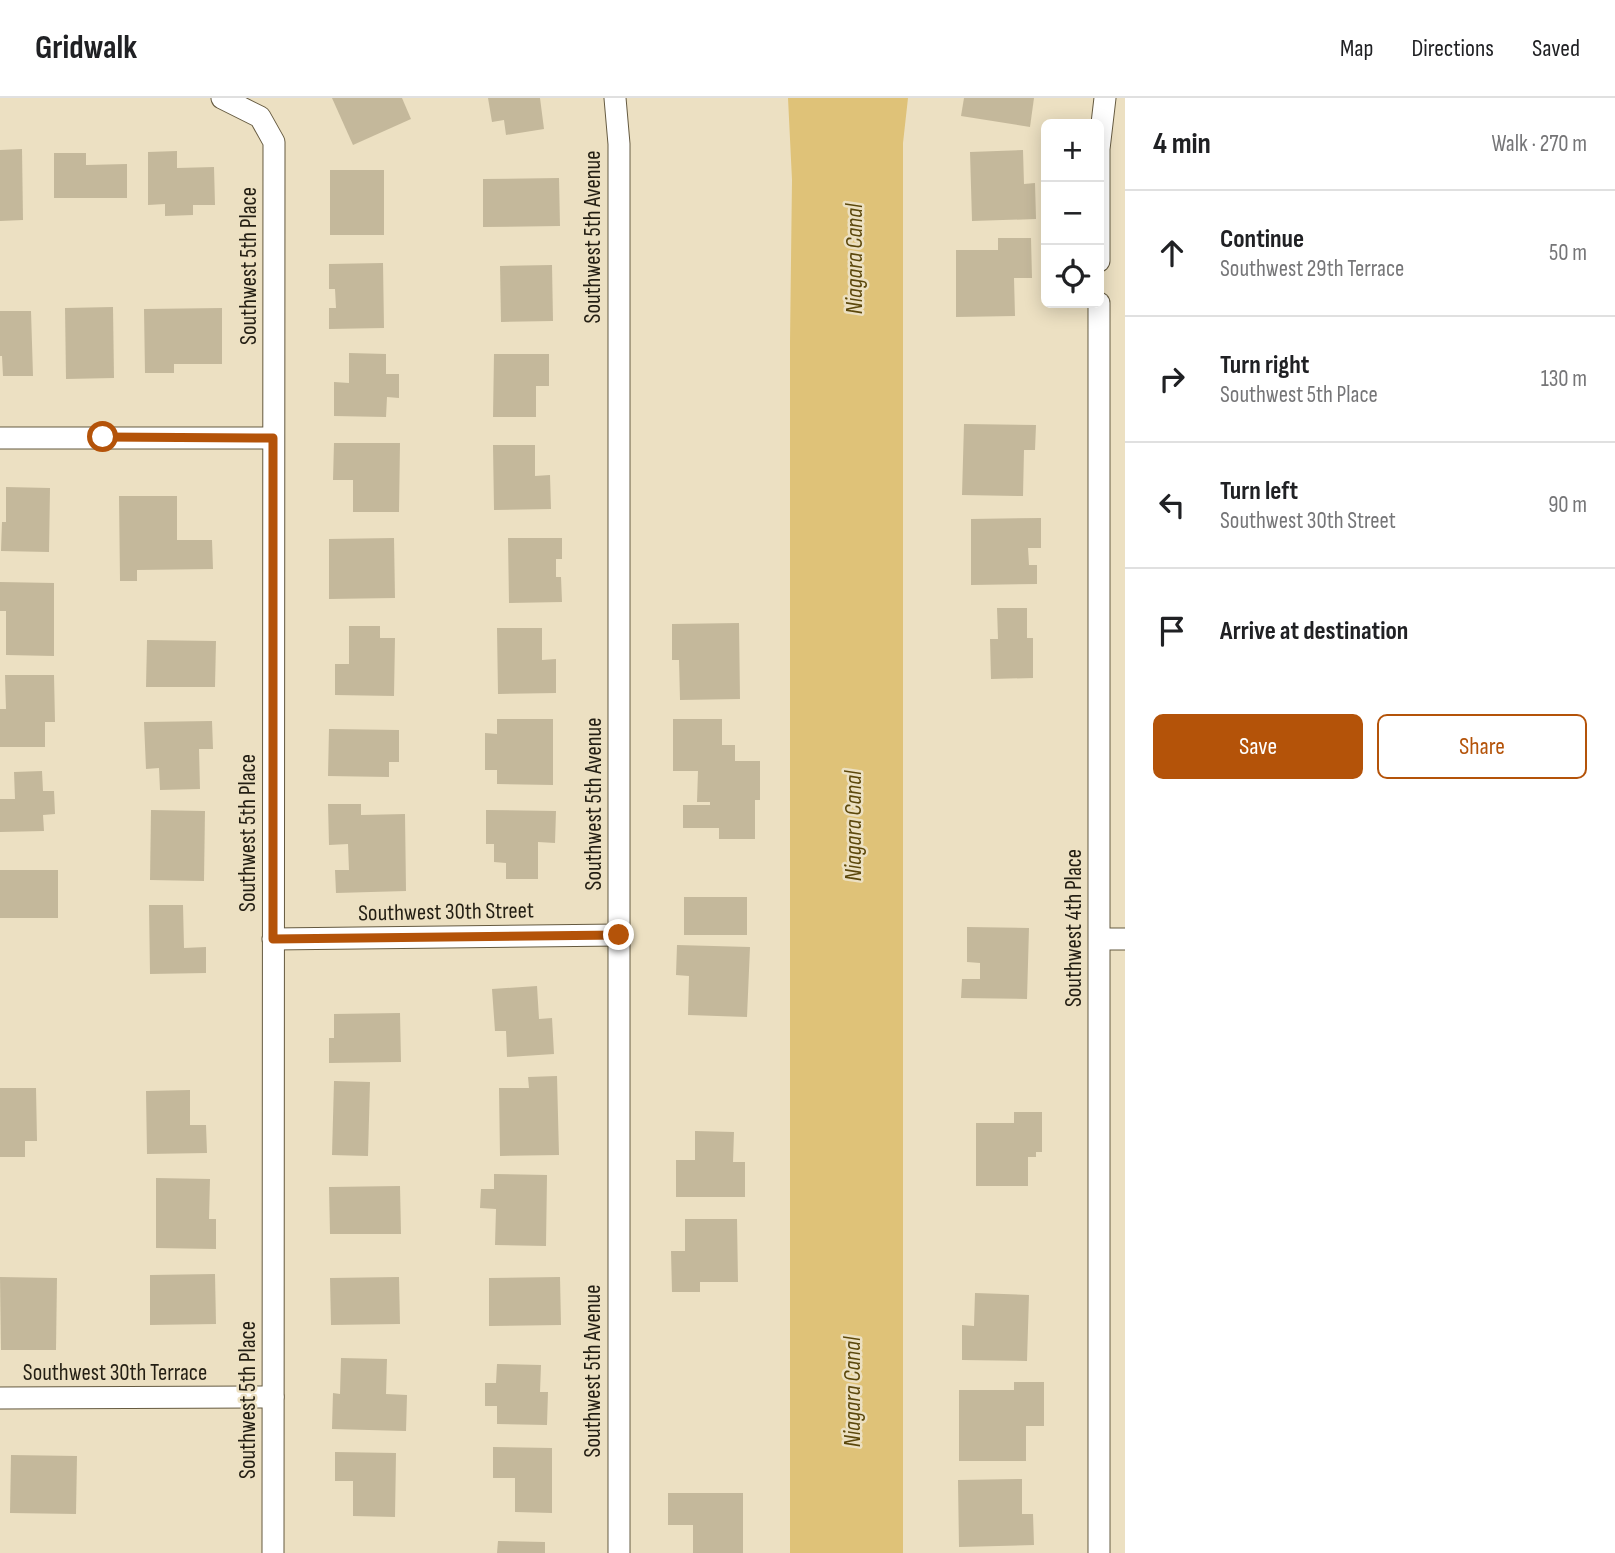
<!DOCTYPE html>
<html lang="en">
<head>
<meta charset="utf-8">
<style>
  body { margin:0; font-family:"Sofia Sans Condensed",sans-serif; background:#f2f2f2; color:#202124 }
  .controls { position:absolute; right:21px; top:21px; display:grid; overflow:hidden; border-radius:10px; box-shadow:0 4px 18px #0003 }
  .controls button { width:63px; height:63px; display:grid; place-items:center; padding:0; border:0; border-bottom:2px solid #e0e0e0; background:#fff; color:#202124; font:35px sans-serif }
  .stop { position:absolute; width:21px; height:21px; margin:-16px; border:5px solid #b45309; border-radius:50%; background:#fff }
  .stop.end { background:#b45309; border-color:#fff; box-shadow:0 2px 7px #0008 }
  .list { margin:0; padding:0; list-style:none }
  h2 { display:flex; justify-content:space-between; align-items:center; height:91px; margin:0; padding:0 28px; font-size:30px }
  h2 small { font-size:23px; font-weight:400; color:#757577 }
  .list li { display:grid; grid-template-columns:46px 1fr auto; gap:21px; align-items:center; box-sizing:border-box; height:126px; padding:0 28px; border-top:2px solid #e0e0e0 }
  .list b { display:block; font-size:26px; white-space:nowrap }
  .list p { margin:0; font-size:23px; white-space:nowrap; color:#757577 }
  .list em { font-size:23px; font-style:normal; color:#757577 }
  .actions { display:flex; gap:14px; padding:21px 28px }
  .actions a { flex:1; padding:16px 0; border:2px solid #b45309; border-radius:10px; text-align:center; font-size:24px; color:#b45309 }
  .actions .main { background:#b45309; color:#fff }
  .icon { flex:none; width:38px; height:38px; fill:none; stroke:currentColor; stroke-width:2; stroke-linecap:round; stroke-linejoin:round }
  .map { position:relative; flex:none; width:1125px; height:1455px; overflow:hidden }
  header { display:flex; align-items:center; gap:42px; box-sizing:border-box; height:98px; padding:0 35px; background:#fff; border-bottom:2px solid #e0e0e0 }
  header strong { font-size:33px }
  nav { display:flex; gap:38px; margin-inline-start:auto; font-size:24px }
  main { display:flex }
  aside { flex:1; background:#fff }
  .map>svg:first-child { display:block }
</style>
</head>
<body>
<header>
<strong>Gridwalk</strong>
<nav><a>Map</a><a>Directions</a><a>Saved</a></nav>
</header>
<main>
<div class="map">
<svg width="1125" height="1455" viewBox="0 0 1125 1455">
  <rect width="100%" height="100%" fill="#ece0c2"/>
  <path fill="#dfc278" d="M 788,0 L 908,0 L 903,45 L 903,1455 L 790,1455 L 790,244 L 792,82 Z"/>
  <g fill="#c4b89b">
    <path d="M 332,0 L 402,0 L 411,21 L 353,47 Z"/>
    <path d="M 488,0 L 540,0 L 544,31 L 506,37 L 504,22 L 492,24 Z"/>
    <path d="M 964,0 L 1034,0 L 1030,29 L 961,18 Z"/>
    <path d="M 22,51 L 23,122 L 0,123 L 0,52 Z"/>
    <path d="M 1023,52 L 1024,86 L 1035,85 L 1036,121 L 972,123 L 970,54 Z"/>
    <path d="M 177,53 L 177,70 L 214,69 L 215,107 L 193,107 L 193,117 L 165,118 L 165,106 L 148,107 L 148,54 Z"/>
    <path d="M 54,55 L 86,55 L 86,67 L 127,66 L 127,100 L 54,100 Z"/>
    <rect x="330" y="72" width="54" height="65"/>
    <path d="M 559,80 L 560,128 L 483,129 L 483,81 Z"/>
    <path d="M 998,140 L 1031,140 L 1032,180 L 1014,180 L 1015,218 L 956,219 L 956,152 L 998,152 Z"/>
    <path d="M 383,165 L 384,230 L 329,231 L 329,210 L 336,210 L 335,191 L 329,191 L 329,166 Z"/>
    <path d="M 552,167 L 553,223 L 501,224 L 500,168 Z"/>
    <path d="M 113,209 L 114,280 L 66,281 L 65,210 Z"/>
    <path d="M 222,210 L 222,266 L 174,266 L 174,275 L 145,275 L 144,211 Z"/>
    <path d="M 0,213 L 31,213 L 33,278 L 3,278 L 2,258 L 0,258 Z"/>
    <path d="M 349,255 L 386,256 L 386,276 L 399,276 L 399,300 L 387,299 L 386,319 L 334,318 L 334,284 L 349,285 Z"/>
    <path d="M 494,256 L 549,256 L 549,288 L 536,288 L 536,319 L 493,319 Z"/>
    <path d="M 964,326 L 1036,327 L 1035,352 L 1024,352 L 1023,398 L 962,397 Z"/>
    <path d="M 334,345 L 400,345 L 399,414 L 353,414 L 353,382 L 333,382 Z"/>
    <path d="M 493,347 L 535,347 L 535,378 L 550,377 L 551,411 L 494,412 Z"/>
    <path d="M 6,389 L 50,390 L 49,454 L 1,453 L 2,424 L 6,424 Z"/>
    <path d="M 119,398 L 177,398 L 177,442 L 212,442 L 213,471 L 137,472 L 137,483 L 120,483 Z"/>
    <path d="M 1041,420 L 1041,450 L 1028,450 L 1029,467 L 1037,467 L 1037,486 L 971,487 L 971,421 Z"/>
    <path d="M 394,440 L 395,500 L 329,501 L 329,441 Z"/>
    <path d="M 508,440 L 562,440 L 562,461 L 556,461 L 556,479 L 561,479 L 562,504 L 509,505 Z"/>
    <path d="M 0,484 L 54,485 L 54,558 L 6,557 L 6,513 L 0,513 Z"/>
    <path d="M 997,510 L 1027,510 L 1027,540 L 1033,540 L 1033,580 L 991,581 L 990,541 L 998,541 Z"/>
    <path d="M 739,525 L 740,601 L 680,602 L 679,562 L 672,562 L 672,526 Z"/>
    <path d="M 349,528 L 380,528 L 380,540 L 395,540 L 394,598 L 335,597 L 335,566 L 349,566 Z"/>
    <path d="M 497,530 L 542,530 L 542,562 L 556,561 L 556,595 L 498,596 Z"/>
    <path d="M 147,542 L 216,543 L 215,589 L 146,589 Z"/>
    <path d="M 5,577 L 54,577 L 55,624 L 45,624 L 45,649 L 0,649 L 0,611 L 6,611 Z"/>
    <path d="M 497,621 L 553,621 L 553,687 L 497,686 L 497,672 L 485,672 L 485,635 L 497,636 Z"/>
    <path d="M 673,621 L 722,621 L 722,647 L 735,647 L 735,663 L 760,663 L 760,702 L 755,702 L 755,741 L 719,741 L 719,730 L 683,730 L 683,707 L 710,707 L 710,704 L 697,704 L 698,673 L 673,673 Z"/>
    <path d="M 212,623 L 213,651 L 199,651 L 200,691 L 160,692 L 159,670 L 146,671 L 144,624 Z"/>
    <path d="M 329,631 L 399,632 L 399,664 L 389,664 L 389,679 L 328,678 Z"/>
    <path d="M 42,673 L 43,693 L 54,693 L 55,716 L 43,717 L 44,733 L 0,734 L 0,701 L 15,701 L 14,674 Z"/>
    <path d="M 328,706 L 361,706 L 361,717 L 405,716 L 406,793 L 336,795 L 335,772 L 349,772 L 348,746 L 329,747 Z"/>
    <path d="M 151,712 L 205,713 L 204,783 L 150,782 Z"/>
    <path d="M 486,712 L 556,713 L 555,745 L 538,744 L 538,781 L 506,781 L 506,765 L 494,764 L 494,746 L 486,746 Z"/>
    <rect x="0" y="772" width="58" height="48"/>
    <rect x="684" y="799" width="63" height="38"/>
    <path d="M 149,807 L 183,807 L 184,850 L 206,849 L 206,875 L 150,876 Z"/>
    <path d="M 967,829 L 1029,830 L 1027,901 L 961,900 L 962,881 L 980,881 L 980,865 L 967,864 Z"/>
    <path d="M 677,847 L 750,849 L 747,919 L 688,917 L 689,878 L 676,877 Z"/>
    <path d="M 537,888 L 539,921 L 552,920 L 554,956 L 507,959 L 506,933 L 495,933 L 492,891 Z"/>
    <path d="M 400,915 L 401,964 L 329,965 L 329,940 L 334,940 L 334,916 Z"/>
    <path d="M 557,978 L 559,1057 L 500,1058 L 499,990 L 529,990 L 528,979 Z"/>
    <path d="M 334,983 L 370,984 L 368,1058 L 332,1057 Z"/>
    <path d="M 0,990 L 36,990 L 37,1043 L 25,1043 L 25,1059 L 0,1059 Z"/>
    <path d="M 190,992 L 190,1027 L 206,1027 L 207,1055 L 147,1056 L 146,993 Z"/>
    <path d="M 1014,1014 L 1042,1014 L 1042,1054 L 1036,1054 L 1036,1059 L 1028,1059 L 1028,1088 L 976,1088 L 976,1025 L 1014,1025 Z"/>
    <path d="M 695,1033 L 734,1034 L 733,1064 L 745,1064 L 745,1099 L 676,1099 L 676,1062 L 695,1062 Z"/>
    <path d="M 494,1076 L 547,1077 L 546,1148 L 495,1147 L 496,1111 L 480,1110 L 481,1091 L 494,1091 Z"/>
    <path d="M 156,1080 L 210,1081 L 209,1121 L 216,1121 L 216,1151 L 156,1150 Z"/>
    <path d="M 400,1088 L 401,1136 L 330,1136 L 329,1089 Z"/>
    <path d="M 685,1121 L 737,1121 L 738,1184 L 700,1184 L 700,1194 L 672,1194 L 671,1153 L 685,1153 Z"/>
    <path d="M 215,1176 L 216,1226 L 150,1227 L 150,1177 Z"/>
    <path d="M 0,1179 L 57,1180 L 56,1252 L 1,1252 Z"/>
    <path d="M 399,1179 L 400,1226 L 331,1227 L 330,1180 Z"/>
    <path d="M 560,1179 L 561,1227 L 489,1228 L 489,1180 Z"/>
    <path d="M 975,1195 L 1029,1197 L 1027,1263 L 962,1262 L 962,1227 L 974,1228 Z"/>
    <path d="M 341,1260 L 387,1261 L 386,1296 L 407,1297 L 406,1333 L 332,1331 L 333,1295 L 340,1296 Z"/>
    <path d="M 497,1266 L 541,1267 L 540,1294 L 548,1294 L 547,1327 L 497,1326 L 497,1308 L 485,1308 L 485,1285 L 496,1285 Z"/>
    <path d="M 1014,1284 L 1044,1284 L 1044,1328 L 1026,1328 L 1026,1363 L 959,1363 L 959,1292 L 1014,1292 Z"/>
    <path d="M 493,1349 L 552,1350 L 552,1415 L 515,1414 L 515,1380 L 493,1380 Z"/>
    <path d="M 335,1354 L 396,1355 L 395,1419 L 353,1418 L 353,1383 L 335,1383 Z"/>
    <path d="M 11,1357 L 77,1358 L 76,1416 L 10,1415 Z"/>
    <path d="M 1022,1381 L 1022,1416 L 1033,1416 L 1034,1447 L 959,1449 L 958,1382 Z"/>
    <path d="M 668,1395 L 743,1395 L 743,1455 L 693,1455 L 693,1427 L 668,1427 Z"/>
    <path d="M 498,1443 L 545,1444 L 545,1455 L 497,1455 Z"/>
  </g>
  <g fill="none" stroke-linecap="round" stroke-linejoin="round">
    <g stroke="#655a40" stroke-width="23">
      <g id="minor">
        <path d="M 222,0 L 260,19 L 274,44 L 273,1455"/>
        <path d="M 615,0 L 619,46 L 619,1455"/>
        <path d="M 1099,163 L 1099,51 L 1105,0"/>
        <path d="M 1099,205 L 1099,1455"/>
        <path d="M 0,340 L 273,340"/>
        <path d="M 273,841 L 619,837"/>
        <path d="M 1100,841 L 1125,841"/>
        <path d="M 0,1300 L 273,1299"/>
      </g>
    </g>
    <use href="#minor" stroke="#fff" stroke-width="21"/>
  </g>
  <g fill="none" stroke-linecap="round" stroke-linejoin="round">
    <path stroke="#b45309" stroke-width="9" d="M 103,339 L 273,340 L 273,841 L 619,837"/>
  </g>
  <g text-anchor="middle" stroke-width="5" stroke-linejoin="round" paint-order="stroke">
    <g font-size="23" fill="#231e13" stroke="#ece0c2">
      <text transform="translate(592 139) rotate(-90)" y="8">Southwest 5th Avenue</text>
      <text transform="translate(248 168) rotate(-90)" y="8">Southwest 5th Place</text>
      <text transform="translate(593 706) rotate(-90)" y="8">Southwest 5th Avenue</text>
      <text transform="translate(247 735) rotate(-90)" y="8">Southwest 5th Place</text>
      <text transform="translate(446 813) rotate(-1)" y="8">Southwest 30th Street</text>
      <text transform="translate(1073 830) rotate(-90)" y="8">Southwest 4th Place</text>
      <text transform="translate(592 1273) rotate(-90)" y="8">Southwest 5th Avenue</text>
      <text x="115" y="1282">Southwest 30th Terrace</text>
      <text transform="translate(247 1302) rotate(-90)" y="8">Southwest 5th Place</text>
    </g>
    <g font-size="24" font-style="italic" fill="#5b470b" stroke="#ece0c2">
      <text transform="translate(854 161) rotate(-90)" y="8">Niagara Canal</text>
      <text transform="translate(853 728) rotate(-90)" y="8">Niagara Canal</text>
      <text transform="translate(852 1294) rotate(-90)" y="8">Niagara Canal</text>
    </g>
  </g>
</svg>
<div class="controls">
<button>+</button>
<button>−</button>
<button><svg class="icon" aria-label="locate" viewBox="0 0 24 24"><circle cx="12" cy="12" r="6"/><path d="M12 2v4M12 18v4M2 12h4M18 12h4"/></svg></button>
</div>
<div class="stop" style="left:103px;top:339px"></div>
<div class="stop end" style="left:619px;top:837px"></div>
</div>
<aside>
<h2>4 min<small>Walk · 270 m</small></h2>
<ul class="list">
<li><svg class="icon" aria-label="ahead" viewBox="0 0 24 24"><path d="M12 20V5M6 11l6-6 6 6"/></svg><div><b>Continue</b><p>Southwest 29th Terrace</p></div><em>50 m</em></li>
<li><svg class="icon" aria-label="right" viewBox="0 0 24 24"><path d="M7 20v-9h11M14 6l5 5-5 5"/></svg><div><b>Turn right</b><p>Southwest 5th Place</p></div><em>130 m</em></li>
<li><svg class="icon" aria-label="left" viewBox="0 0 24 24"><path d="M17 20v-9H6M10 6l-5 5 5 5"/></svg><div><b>Turn left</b><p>Southwest 30th Street</p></div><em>90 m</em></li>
<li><svg class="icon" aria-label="arrive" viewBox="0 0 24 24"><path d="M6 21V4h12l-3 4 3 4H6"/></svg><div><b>Arrive at destination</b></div></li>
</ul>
<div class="actions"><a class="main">Save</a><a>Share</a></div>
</aside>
</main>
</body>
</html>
